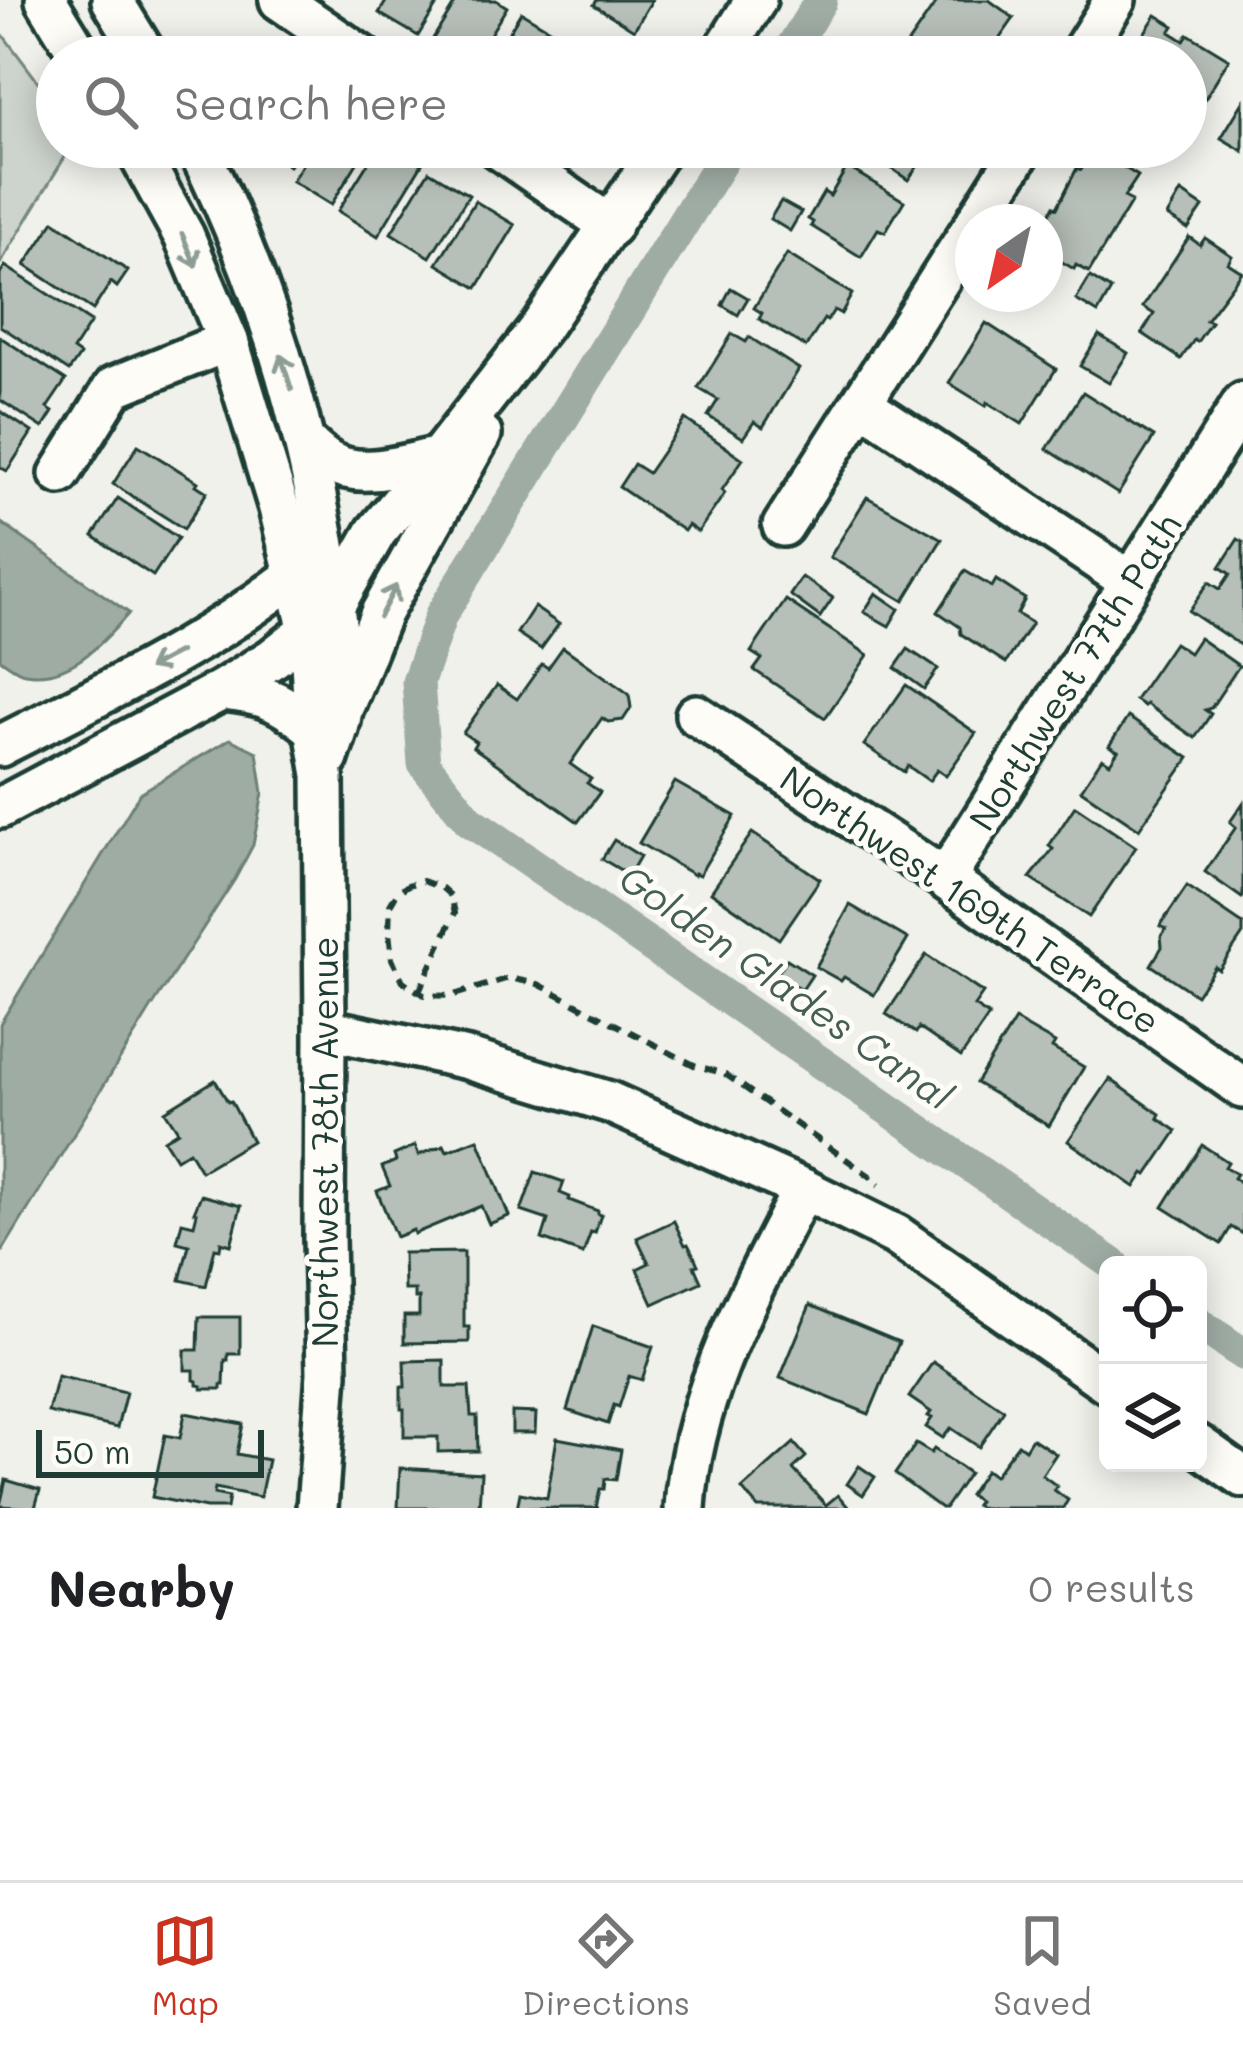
<!DOCTYPE html>
<html lang="en">
<head>
<meta charset="utf-8">
<style>
  body { margin:0; font-family:Mali,sans-serif; background:#f6f6f6; color:#202124 }
  .controls { position:absolute; right:36px; bottom:36px; display:grid; overflow:hidden; border-radius:18px; box-shadow:0 6px 30px #0003 }
  .controls button { width:108px; height:108px; display:grid; place-items:center; padding:0; border:0; border-bottom:3px solid #e0e0e0; background:#fff; color:#202124; font:60px sans-serif }
  .compass { position:absolute; left:955px; top:204px; width:108px; height:108px; border-radius:50%; background:#fff; box-shadow:0 6px 30px #0003; rotate:214deg }
  .scale { position:absolute; left:36px; bottom:30px; width:228px; box-sizing:border-box; padding-left:12px; border:6px solid #1f3d34; border-top:0; font-size:33px; line-height:42px; white-space:nowrap; color:#1f3d34; -webkit-text-stroke:9px #fdfcf7; paint-order:stroke }
  .list { margin:0; padding:0; list-style:none }
  h2 { display:flex; justify-content:space-between; align-items:center; height:156px; margin:0; padding:0 48px; font-size:51px }
  h2 small { font-size:39px; font-weight:400; color:#757577 }
  .icon { flex:none; width:66px; height:66px; fill:none; stroke:currentColor; stroke-width:2; stroke-linecap:round; stroke-linejoin:round }
  .map { position:relative; flex:none; width:1243px; height:1508px; overflow:hidden }
  .search { position:absolute; background:#fff; box-shadow:0 6px 30px #0003; left:36px; right:36px; top:36px; height:132px; display:flex; align-items:center; gap:30px; box-sizing:border-box; padding:0 42px; border-radius:66px; color:#757577; font-size:45px }
  .sheet { height:372px; background:#fff }
  nav { display:flex; justify-content:space-around; align-items:center; box-sizing:border-box; height:168px; border-top:3px solid #e0e0e0; background:#fff; font-size:33px; color:#757577 }
  nav a { display:grid; justify-items:center; gap:6px }
  nav .on { color:#c8321e }
  .map>svg:first-child { display:block }
</style>
</head>
<body>
<div class="map">
<svg width="1243" height="1508" viewBox="0 0 1243 1508">
  <rect width="100%" height="100%" fill="#f0f1eb"/>
  <filter id="ink" filterUnits="userSpaceOnUse"><feTurbulence type="fractalNoise" baseFrequency=".00833" numOctaves="2"/><feDisplacementMap in="SourceGraphic" scale="24" xChannelSelector="R" yChannelSelector="G"/><feConvolveMatrix kernelMatrix="1 2 1 2 8 2 1 2 1" color-interpolation-filters="sRGB"/></filter>
  <g filter="url(#ink)">
    <path fill="#cdd3cd" stroke="#768880" stroke-width="3" d="M 0,31 L 57,107 L 57,147 L 71,147 L 0,264 Z"/>
    <g fill="#9faca4" stroke="#6c8077" stroke-width="3">
      <path d="M 0,522 L 129,613 C 103,643 69,681 25,673 C 17,672 8,664 0,659 Z"/>
      <path d="M 230,739 L 257,752 L 263,793 L 253,845 L 235,879 L 150,1010 L 0,1255 L 0,1024 L 140,793 Z"/>
    </g>
    <g fill="none" stroke-linecap="round" stroke-linejoin="round">
      <g stroke="#9faca4" stroke-width="33">
        <path d="M 786,57 L 821,0"/>
        <path d="M 730,147 L 441,615 L 418,682 L 424,764 L 469,820 L 1114,1265"/>
        <path d="M 1198,1323 L 1243,1354"/>
      </g>
    </g>
    <g fill="#b6bfb8" stroke="#1f3d34" stroke-width="3">
      <path d="M 387,0 L 440,0 L 418,36 L 379,13 Z"/>
      <path d="M 457,0 L 496,0 L 507,7 L 476,57 L 448,57 L 429,45 Z"/>
      <path d="M 597,0 L 652,0 L 634,30 L 594,5 Z"/>
      <path d="M 938,0 L 989,0 L 1014,18 L 995,45 L 990,42 L 979,57 L 915,57 L 904,49 Z"/>
      <path d="M 521,12 L 564,38 L 552,57 L 494,57 Z"/>
      <path d="M 1156,15 L 1174,26 L 1170,32 L 1184,41 L 1188,34 L 1229,59 L 1190,123 L 1186,120 L 1186,57 L 1129,57 Z"/>
      <path d="M 575,37 L 607,57 L 563,57 Z"/>
      <path d="M 1243,102 L 1243,151 L 1221,138 Z"/>
      <path d="M 259,147 L 301,147 L 289,166 Z"/>
      <path d="M 313,147 L 367,147 L 331,205 L 292,181 Z"/>
      <path d="M 378,147 L 394,147 L 422,164 L 378,236 L 338,211 Z"/>
      <path d="M 866,147 L 919,147 L 927,153 L 908,180 L 864,149 Z"/>
      <path d="M 1094,149 L 1138,176 L 1124,197 L 1132,201 L 1089,272 L 1076,265 L 1074,269 L 1045,252 L 1049,243 L 1045,241 L 1045,222 L 1054,206 L 1057,208 L 1077,168 L 1081,170 Z"/>
      <path d="M 847,167 L 904,201 L 885,232 L 878,229 L 861,257 L 811,226 L 813,222 L 808,219 L 824,192 L 830,196 Z"/>
      <path d="M 429,171 L 469,195 L 430,257 L 391,233 Z"/>
      <path d="M 1181,192 L 1203,207 L 1188,229 L 1167,216 Z"/>
      <path d="M 475,201 L 515,225 L 477,288 L 437,264 Z"/>
      <path d="M 781,201 L 801,212 L 790,231 L 770,219 Z"/>
      <path d="M 54,221 L 128,271 L 117,287 L 111,282 L 93,310 L 25,265 Z"/>
      <path d="M 1189,237 L 1200,245 L 1205,238 L 1232,256 L 1228,263 L 1242,272 L 1206,320 L 1211,322 L 1197,342 L 1194,340 L 1181,359 L 1142,333 L 1154,314 L 1143,307 Z"/>
      <path d="M 787,254 L 852,294 L 841,314 L 834,310 L 827,321 L 824,319 L 806,347 L 759,319 L 762,313 L 754,308 Z"/>
      <path d="M 5,266 L 91,322 L 73,350 L 80,355 L 69,371 L 0,326 L 0,274 Z"/>
      <path d="M 1090,277 L 1111,290 L 1098,313 L 1076,300 Z"/>
      <path d="M 731,288 L 748,298 L 738,315 L 722,305 Z"/>
      <path d="M 986,323 L 1056,369 L 1022,424 L 987,402 L 986,406 L 949,383 Z"/>
      <path d="M 732,334 L 746,342 L 749,337 L 799,369 L 763,427 L 754,422 L 743,438 L 708,416 L 718,400 L 698,388 Z"/>
      <path d="M 1099,335 L 1128,353 L 1109,383 L 1080,366 Z"/>
      <path d="M 0,337 L 66,380 L 47,408 L 53,412 L 43,428 L 0,400 Z"/>
      <path d="M 1083,392 L 1154,437 L 1118,494 L 1047,449 Z"/>
      <path d="M 0,411 L 32,432 L 7,471 L 0,467 Z"/>
      <path d="M 685,419 L 743,459 L 722,490 L 725,493 L 698,532 L 688,525 L 684,531 L 619,487 L 634,464 L 648,473 Z"/>
      <path d="M 138,445 L 198,482 L 196,485 L 207,492 L 184,529 L 113,484 Z"/>
      <path d="M 867,497 L 942,539 L 904,601 L 830,557 Z"/>
      <path d="M 118,498 L 178,538 L 153,576 L 93,536 Z"/>
      <path d="M 1238,539 L 1243,542 L 1243,647 L 1189,611 L 1209,582 L 1220,589 L 1230,574 L 1220,567 Z"/>
      <path d="M 965,571 L 992,587 L 996,580 L 1025,599 L 1017,614 L 1032,623 L 1006,663 L 961,634 L 960,627 L 938,612 Z"/>
      <path d="M 802,577 L 833,598 L 820,617 L 790,595 Z"/>
      <path d="M 876,593 L 899,609 L 889,626 L 864,612 Z"/>
      <path d="M 786,600 L 868,655 L 825,718 L 754,670 L 762,659 L 751,652 Z"/>
      <path d="M 534,607 L 559,624 L 541,649 L 517,633 Z"/>
      <path d="M 1199,638 L 1239,666 L 1211,708 L 1205,710 L 1211,714 L 1195,738 L 1146,704 L 1144,706 L 1135,700 L 1174,643 L 1189,653 Z"/>
      <path d="M 563,647 L 629,694 L 631,708 L 623,720 L 608,722 L 602,718 L 570,764 L 591,779 L 587,783 L 600,792 L 578,822 L 473,747 L 476,742 L 463,733 L 497,685 L 517,699 L 542,664 L 548,668 Z"/>
      <path d="M 908,649 L 938,669 L 924,689 L 895,668 Z"/>
      <path d="M 906,685 L 976,733 L 946,776 L 937,770 L 929,781 L 908,766 L 904,772 L 864,745 Z"/>
      <path d="M 1128,717 L 1189,758 L 1139,829 L 1081,790 L 1102,758 L 1110,763 L 1118,751 L 1109,746 Z"/>
      <path d="M 675,782 L 735,816 L 699,875 L 695,873 L 694,875 L 639,843 Z"/>
      <path d="M 1243,803 L 1243,897 L 1242,898 L 1205,872 L 1236,827 L 1230,822 Z"/>
      <path d="M 1075,806 L 1136,847 L 1089,917 L 1030,878 L 1053,849 L 1049,846 Z"/>
      <path d="M 752,833 L 820,879 L 779,939 L 711,892 Z"/>
      <path d="M 614,840 L 640,856 L 629,875 L 602,859 Z"/>
      <path d="M 1187,886 L 1243,924 L 1243,934 L 1219,970 L 1215,967 L 1196,995 L 1151,965 L 1162,947 L 1161,936 L 1166,929 L 1160,926 Z"/>
      <path d="M 850,905 L 908,939 L 874,995 L 844,977 L 841,981 L 816,967 Z"/>
      <path d="M 926,955 L 983,993 L 974,1006 L 989,1016 L 961,1057 L 919,1028 L 916,1033 L 886,1014 Z"/>
      <path d="M 787,959 L 812,975 L 802,990 L 777,974 Z"/>
      <path d="M 1015,1020 L 1055,1043 L 1052,1048 L 1084,1067 L 1049,1126 L 976,1083 Z"/>
      <path d="M 1110,1079 L 1160,1114 L 1158,1118 L 1177,1131 L 1147,1175 L 1144,1173 L 1135,1187 L 1068,1141 Z"/>
      <path d="M 215,1080 L 228,1102 L 231,1101 L 252,1141 L 201,1171 L 189,1151 L 176,1159 L 164,1140 L 178,1131 L 165,1111 Z"/>
      <path d="M 478,1139 L 509,1216 L 489,1224 L 481,1206 L 414,1234 L 413,1230 L 396,1237 L 377,1191 L 390,1186 L 382,1167 L 396,1161 L 394,1155 L 415,1146 L 419,1155 L 444,1145 L 447,1151 Z"/>
      <path d="M 1202,1145 L 1228,1162 L 1225,1167 L 1237,1174 L 1234,1178 L 1240,1182 L 1243,1177 L 1243,1234 L 1231,1227 L 1221,1244 L 1163,1207 Z"/>
      <path d="M 535,1172 L 564,1182 L 560,1193 L 570,1197 L 569,1200 L 598,1211 L 598,1214 L 601,1215 L 595,1233 L 591,1232 L 583,1254 L 542,1239 L 548,1220 L 521,1211 Z"/>
      <path d="M 201,1195 L 241,1206 L 231,1245 L 221,1242 L 220,1249 L 215,1248 L 206,1286 L 180,1280 L 189,1245 L 177,1242 L 182,1222 L 194,1225 L 197,1213 L 194,1212 Z"/>
      <path d="M 674,1221 L 685,1245 L 688,1244 L 693,1254 L 698,1265 L 694,1266 L 701,1282 L 653,1304 L 637,1269 L 649,1263 L 637,1238 Z"/>
      <path d="M 464,1252 L 464,1327 L 469,1327 L 469,1342 L 404,1343 L 404,1316 L 419,1316 L 419,1298 L 415,1298 L 415,1290 L 404,1290 L 403,1253 Z"/>
      <path d="M 810,1305 L 899,1342 L 869,1414 L 780,1378 Z"/>
      <path d="M 199,1317 L 240,1317 L 240,1354 L 228,1354 L 228,1360 L 225,1360 L 224,1385 L 221,1385 L 221,1389 L 202,1389 L 202,1386 L 197,1385 L 197,1381 L 194,1380 L 194,1370 L 185,1370 L 185,1350 L 198,1350 Z"/>
      <path d="M 593,1326 L 653,1347 L 642,1380 L 629,1376 L 619,1407 L 614,1405 L 608,1424 L 567,1410 Z"/>
      <path d="M 444,1360 L 444,1387 L 469,1387 L 471,1416 L 477,1416 L 478,1451 L 438,1452 L 438,1437 L 404,1437 L 404,1409 L 401,1409 L 401,1387 L 405,1387 L 404,1361 Z"/>
      <path d="M 933,1362 L 1004,1410 L 979,1447 L 951,1428 L 943,1438 L 926,1427 L 932,1418 L 928,1416 L 931,1412 L 909,1397 Z"/>
      <path d="M 57,1376 L 126,1392 L 117,1428 L 48,1412 Z"/>
      <path d="M 512,1412 L 536,1413 L 535,1433 L 512,1433 Z"/>
      <path d="M 185,1413 L 243,1424 L 237,1454 L 268,1460 L 260,1497 L 215,1488 L 214,1494 L 229,1497 L 227,1508 L 206,1508 L 152,1497 L 165,1435 L 180,1438 Z"/>
      <path d="M 557,1438 L 621,1450 L 616,1480 L 605,1479 L 604,1489 L 600,1489 L 596,1508 L 599,1508 L 517,1508 L 520,1493 L 547,1498 Z"/>
      <path d="M 1032,1438 L 1056,1454 L 1042,1475 L 1057,1486 L 1054,1490 L 1068,1500 L 1063,1508 L 979,1508 L 975,1505 L 978,1501 L 969,1495 L 986,1470 L 994,1476 L 1018,1444 L 1025,1449 Z"/>
      <path d="M 794,1443 L 806,1457 L 793,1469 L 826,1505 L 838,1495 L 849,1508 L 758,1508 L 742,1489 Z"/>
      <path d="M 916,1444 L 931,1453 L 934,1449 L 969,1473 L 945,1508 L 941,1508 L 895,1474 Z"/>
      <path d="M 859,1466 L 875,1477 L 863,1495 L 847,1484 Z"/>
      <path d="M 400,1468 L 481,1473 L 479,1508 L 398,1508 Z"/>
      <path d="M 6,1480 L 40,1490 L 35,1508 L 0,1506 Z"/>
    </g>
    <g fill="none" stroke-linecap="round" stroke-linejoin="round">
      <g stroke="#1f3d34" stroke-width="48">
        <g id="minor">
          <path d="M 46,0 L 81,57"/>
          <path d="M 112,0 L 147,57"/>
          <path d="M 280,0 L 363,57"/>
          <path d="M 720,57 L 756,0"/>
          <path d="M 1079,57 L 1115,0"/>
          <path d="M 135,147 L 184,236 L 228,341 L 279,508 L 309,630 L 315,729 L 323,775 L 325,1029 L 324,1238 L 327,1373 L 317,1508"/>
          <path d="M 197,147 C 265,282 308,427 330,577 C 335,617 343,665 342,705 C 342,722 333,742 328,758"/>
          <path d="M 496,147 L 611,226"/>
          <path d="M 976,222 L 1023,147"/>
          <path d="M 862,404 L 1131,582"/>
          <path d="M 306,443 C 313,449 321,457 330,462 C 362,480 406,464 439,457"/>
          <path d="M 60,474 L 114,387 L 228,341"/>
          <path d="M 783,526 L 973,227"/>
          <path d="M 222,690 C 266,694 281,701 315,729"/>
          <path d="M 345,703 L 381,613 L 481,434"/>
          <path d="M 696,715 L 945,879 L 1243,1088"/>
          <path d="M 0,746 C 108,691 221,638 314,559"/>
          <path d="M 0,808 L 222,690 L 273,658 L 309,630 L 334,606 L 376,532 L 439,457 L 542,325 L 662,147"/>
          <path d="M 945,879 L 1243,403"/>
          <path d="M 325,1029 L 468,1059 L 609,1102 L 803,1189 L 896,1235 L 1108,1383"/>
          <path d="M 1198,1445 L 1243,1477"/>
          <path d="M 685,1508 C 692,1393 752,1290 803,1189"/>
        </g>
      </g>
      <path stroke="#1f3d34" stroke-width="6" stroke-dasharray="12 9" stroke-linecap="butt" d="M 419,992 L 455,913 L 451,896 L 442,888 L 423,881 L 408,885 L 397,893 L 390,905 L 389,932 L 392,959 L 403,981 L 419,992 L 424,995 L 451,996 L 509,978 L 538,984 L 694,1065 L 725,1074 L 870,1176 L 879,1185"/>
      <use href="#minor" stroke="#fdfcf7" stroke-width="39"/>
    </g>
    <defs><path id="oneway-shaft" d="M-6 0H5M1.5-3L5.5 0L1.5 3" fill="none" stroke-width="1.6" stroke-linecap="round" stroke-linejoin="round" transform="scale(3)"/></defs>
    <g stroke="#8e9c96">
      <use href="#oneway-shaft" transform="translate(189 250) rotate(67)"/>
      <use href="#oneway-shaft" transform="translate(286 372) rotate(-108)"/>
      <use href="#oneway-shaft" transform="translate(388 601) rotate(-62)"/>
      <use href="#oneway-shaft" transform="translate(164 660) rotate(152)"/>
    </g>
  </g>
  <g text-anchor="middle" stroke-width="10" stroke-linejoin="round" paint-order="stroke">
    <g font-size="36" fill="#1f3d34" stroke="#fdfcf7">
      <text transform="translate(1075 672) rotate(-58)" y="13">Northwest 77th Path</text>
      <text transform="translate(970 900) rotate(34)" y="13">Northwest 169th Terrace</text>
      <text transform="translate(325 1142) rotate(-90)" y="13">Northwest 78th Avenue</text>
    </g>
    <g font-size="39" font-style="italic" fill="#455e56" stroke="#fdfcf7">
      <text transform="translate(786 987) rotate(35)" y="14">Golden Glades Canal</text>
    </g>
  </g>
</svg>
<div class="controls">
<button><svg class="icon" aria-label="locate" viewBox="0 0 24 24"><circle cx="12" cy="12" r="6"/><path d="M12 2v4M12 18v4M2 12h4M18 12h4"/></svg></button>
<button><svg class="icon" aria-label="layers" viewBox="0 0 24 24"><path d="M12 4l9 5-9 5-9-5zM3 14l9 5 9-5"/></svg></button>
</div>
<svg class="compass" viewBox="-18 -18 36 36"><path d="M0-13l5 13h-10z" fill="#e53935"/><path d="M0 13l5-13h-10z" fill="#757577"/></svg>
<div class="scale">50 m</div>
<div class="search"><svg class="icon" aria-label="search" viewBox="0 0 24 24"><circle cx="10" cy="10" r="6"/><path d="M15 15l6 6"/></svg>Search here</div>
</div>
<section class="sheet">
<h2>Nearby<small>0 results</small></h2>
<ul class="list">
</ul>
</section>
<nav>
<a class="on"><svg class="icon" aria-label="map" viewBox="0 0 24 24"><path d="M3 6l6-2 6 2 6-2v14l-6 2-6-2-6 2zM9 4v14M15 6v14"/></svg>Map</a>
<a><svg class="icon" aria-label="directions" viewBox="0 0 24 24"><path d="M12 3l9 9-9 9-9-9zM9 14v-3h6M13 9l2 2-2 2"/></svg>Directions</a>
<a><svg class="icon" aria-label="saved" viewBox="0 0 24 24"><path d="M7 4h10v16l-5-4-5 4z"/></svg>Saved</a>
</nav>
</body>
</html>
